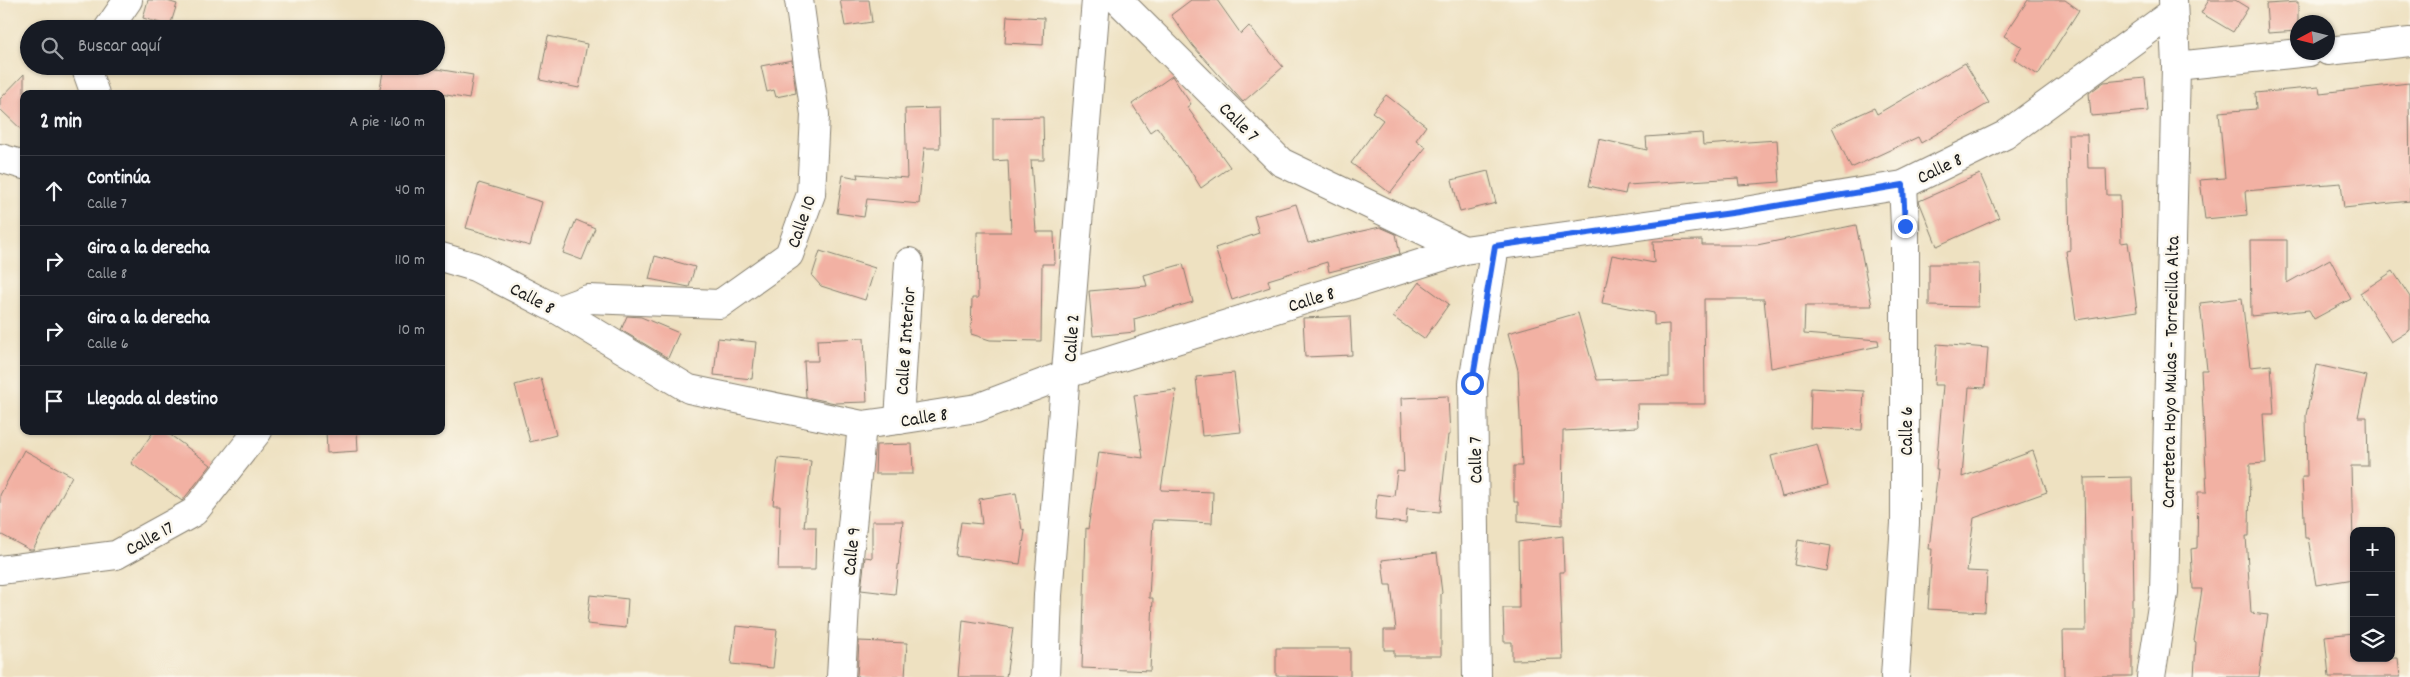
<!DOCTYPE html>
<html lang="es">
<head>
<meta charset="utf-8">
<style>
  body { margin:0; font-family:Dekko,sans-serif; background:#242831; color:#f1f3f6 }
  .controls { position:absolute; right:15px; bottom:15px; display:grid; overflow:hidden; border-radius:10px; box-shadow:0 1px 4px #0004 }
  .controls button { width:45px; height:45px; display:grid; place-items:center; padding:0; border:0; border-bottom:1px solid #363941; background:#171b24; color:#f1f3f6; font:25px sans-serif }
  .compass { position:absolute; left:2290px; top:15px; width:45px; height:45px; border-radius:50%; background:#171b24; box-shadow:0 1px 4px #0004; rotate:263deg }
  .stop { position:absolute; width:15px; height:15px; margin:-11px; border:4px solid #2563eb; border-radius:50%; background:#fff }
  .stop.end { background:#2563eb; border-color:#fff; box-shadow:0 1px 5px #0008 }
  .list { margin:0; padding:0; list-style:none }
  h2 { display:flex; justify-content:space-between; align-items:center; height:65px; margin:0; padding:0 20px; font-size:21px }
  h2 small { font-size:16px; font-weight:400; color:#9ea1a6 }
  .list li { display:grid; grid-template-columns:32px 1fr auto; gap:15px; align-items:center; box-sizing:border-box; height:70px; padding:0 20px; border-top:1px solid #363941 }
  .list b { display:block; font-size:19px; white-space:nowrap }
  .list p { margin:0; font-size:16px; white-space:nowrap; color:#9ea1a6 }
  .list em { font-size:16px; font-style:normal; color:#9ea1a6 }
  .icon { flex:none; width:28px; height:28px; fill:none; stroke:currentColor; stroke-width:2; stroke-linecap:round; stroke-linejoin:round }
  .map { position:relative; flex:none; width:2410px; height:677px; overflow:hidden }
  .search { position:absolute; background:#171b24; box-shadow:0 1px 4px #0004; left:20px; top:20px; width:425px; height:55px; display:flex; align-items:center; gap:12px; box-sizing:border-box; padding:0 18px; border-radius:28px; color:#9ea1a6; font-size:19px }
  .panel { position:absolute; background:#171b24; box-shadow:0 1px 4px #0004; left:20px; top:90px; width:425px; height:345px; border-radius:10px }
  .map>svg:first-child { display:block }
</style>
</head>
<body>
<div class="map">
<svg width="2410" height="677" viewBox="0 0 2410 677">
  <rect width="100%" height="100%" fill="#fbf7ec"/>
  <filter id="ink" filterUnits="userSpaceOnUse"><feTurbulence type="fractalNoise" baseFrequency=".02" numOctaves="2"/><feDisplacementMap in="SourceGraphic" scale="10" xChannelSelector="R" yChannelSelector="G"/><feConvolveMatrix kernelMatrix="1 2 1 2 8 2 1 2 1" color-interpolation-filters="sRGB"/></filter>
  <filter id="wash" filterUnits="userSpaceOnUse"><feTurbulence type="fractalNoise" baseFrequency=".0096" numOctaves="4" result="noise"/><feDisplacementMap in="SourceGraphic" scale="20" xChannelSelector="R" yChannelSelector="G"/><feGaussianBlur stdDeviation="1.12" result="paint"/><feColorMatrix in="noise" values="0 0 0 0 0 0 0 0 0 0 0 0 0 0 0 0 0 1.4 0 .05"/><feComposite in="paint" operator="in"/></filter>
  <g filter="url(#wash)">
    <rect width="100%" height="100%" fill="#eee1c1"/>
    <g id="blocks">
      <g fill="#f2b1a3">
        <path d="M 148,0 L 164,0 L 177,4 L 170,26 L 143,18 Z"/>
        <path d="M 840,0 L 869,0 L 872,22 L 845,26 Z"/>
        <path d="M 1191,0 L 1217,0 L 1241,34 L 1249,26 L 1283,67 L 1243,102 L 1193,46 L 1171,15 Z"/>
        <path d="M 2028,0 L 2065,0 L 2079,10 L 2038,75 L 2014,59 L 2022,47 L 2004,36 Z"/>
        <path d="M 2209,0 L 2235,0 L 2248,8 L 2233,32 L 2201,13 Z"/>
        <path d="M 2298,2 L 2298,31 L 2268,33 L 2266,4 Z"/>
        <path d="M 1007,16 L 1044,18 L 1043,45 L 1005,43 Z"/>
        <path d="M 548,36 L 587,44 L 579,88 L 540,80 Z"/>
        <path d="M 792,60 L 796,93 L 776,97 L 774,90 L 767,92 L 761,66 Z"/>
        <path d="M 1965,63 L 1989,103 L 1921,143 L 1918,137 L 1851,168 L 1832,127 L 1874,108 L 1877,114 Z"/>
        <path d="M 384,66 L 418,66 L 473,75 L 469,99 L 441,94 L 379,94 Z"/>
        <path d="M 24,74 L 24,132 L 0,109 L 0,99 Z"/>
        <path d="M 1172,76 L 1191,104 L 1187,107 L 1230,167 L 1201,188 L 1187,165 L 1185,166 L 1157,127 L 1150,132 L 1132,104 Z"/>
        <path d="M 2145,78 L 2148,111 L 2091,116 L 2089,93 L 2104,82 Z"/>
        <path d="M 2409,83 L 2410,201 L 2344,208 L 2341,183 L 2245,191 L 2247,215 L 2205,219 L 2200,180 L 2225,178 L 2219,112 L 2256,109 L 2255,93 L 2319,87 L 2320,93 Z"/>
        <path d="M 1386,95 L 1426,126 L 1416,140 L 1426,147 L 1390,193 L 1351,163 L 1383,120 L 1372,112 Z"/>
        <path d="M 939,108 L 940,148 L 924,148 L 919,204 L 867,199 L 864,217 L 837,213 L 843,175 L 858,178 L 857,174 L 907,178 L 905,109 Z"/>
        <path d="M 1043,117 L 1044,160 L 1031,160 L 1036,232 L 1054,232 L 1055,264 L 1042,264 L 1041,341 L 990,340 L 971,334 L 972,298 L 978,298 L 977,232 L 1011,232 L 1008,160 L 993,161 L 993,118 Z"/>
        <path d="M 1702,133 L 1703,145 L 1777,140 L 1780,182 L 1739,185 L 1738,178 L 1627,185 L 1625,194 L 1589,186 L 1599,139 L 1647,150 L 1646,137 Z"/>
        <path d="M 2068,134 L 2087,134 L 2088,168 L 2106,168 L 2107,195 L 2120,195 L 2121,243 L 2128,242 L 2137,311 L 2076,320 L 2066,251 L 2070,250 Z"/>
        <path d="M 1488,171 L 1496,203 L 1460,212 L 1452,180 Z"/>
        <path d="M 1980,174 L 1999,218 L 1937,246 L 1919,201 Z"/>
        <path d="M 479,183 L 542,202 L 530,246 L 466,228 Z"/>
        <path d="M 1296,204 L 1308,243 L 1380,227 L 1396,234 L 1400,254 L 1329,272 L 1327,262 L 1268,280 L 1270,287 L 1232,300 L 1215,248 L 1259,233 L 1254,216 Z"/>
        <path d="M 576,220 L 595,228 L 582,260 L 563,253 Z"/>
        <path d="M 1856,225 L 1872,306 L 1805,306 L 1804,334 L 1878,340 L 1879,346 L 1771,368 L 1764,299 L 1704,299 L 1705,404 L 1637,404 L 1638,427 L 1563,431 L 1562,525 L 1518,521 L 1518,502 L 1514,502 L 1514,466 L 1522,466 L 1518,370 L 1508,333 L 1578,313 L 1597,380 L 1669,377 L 1669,324 L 1654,325 L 1654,313 L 1602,303 L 1612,255 L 1654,263 L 1653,241 L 1702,240 L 1702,245 L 1757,245 Z"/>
        <path d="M 2250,240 L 2287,240 L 2287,283 L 2330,259 L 2351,299 L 2314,319 L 2309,310 L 2251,316 Z"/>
        <path d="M 820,251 L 875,268 L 865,300 L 821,286 L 812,276 Z"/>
        <path d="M 655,256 L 695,267 L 689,287 L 649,279 Z"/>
        <path d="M 1183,264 L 1193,302 L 1134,319 L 1135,332 L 1093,336 L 1089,291 L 1147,286 L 1144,275 Z"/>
        <path d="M 1929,264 L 1979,264 L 1978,307 L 1929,306 Z"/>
        <path d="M 2393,271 L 2410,297 L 2410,330 L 2391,342 L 2360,293 Z"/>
        <path d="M 1419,282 L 1449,304 L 1424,339 L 1393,317 Z"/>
        <path d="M 2242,298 L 2250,367 L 2271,365 L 2274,414 L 2263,414 L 2266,463 L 2250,464 L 2249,536 L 2246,536 L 2251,613 L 2268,615 L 2259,677 L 2194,677 L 2196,642 L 2194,641 L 2202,589 L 2193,589 L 2191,549 L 2197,548 L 2198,492 L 2207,492 L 2201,370 L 2207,370 L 2200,303 Z"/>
        <path d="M 627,316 L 641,317 L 679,333 L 668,358 L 621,330 Z"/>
        <path d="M 1350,316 L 1352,355 L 1305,357 L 1303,318 Z"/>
        <path d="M 718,338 L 756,342 L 752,379 L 714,375 Z"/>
        <path d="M 864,338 L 867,402 L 835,403 L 806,397 L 804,361 L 818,361 L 817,340 Z"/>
        <path d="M 1937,344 L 1988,348 L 1985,388 L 1969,387 L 1962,477 L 2033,451 L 2047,492 L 1974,518 L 1967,571 L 1987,572 L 1985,612 L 1928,609 L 1932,549 L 1929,549 L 1938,469 L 1936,469 L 1943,385 L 1934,385 Z"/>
        <path d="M 2317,365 L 2367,376 L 2358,417 L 2367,417 L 2368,466 L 2351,466 L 2354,579 L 2316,585 L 2308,538 L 2305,538 L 2302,477 L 2307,477 L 2306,415 Z"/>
        <path d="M 1234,373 L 1241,432 L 1202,436 L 1196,377 Z"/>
        <path d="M 541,378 L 556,435 L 530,442 L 515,385 Z"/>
        <path d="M 1811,388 L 1864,391 L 1862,430 L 1810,428 Z"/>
        <path d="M 1176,390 L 1161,490 L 1213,492 L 1212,523 L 1153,520 L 1149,598 L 1153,598 L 1150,671 L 1082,668 L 1086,528 L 1088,529 L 1099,452 L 1143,458 L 1134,395 Z"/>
        <path d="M 1448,396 L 1450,435 L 1448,435 L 1440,512 L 1407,509 L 1406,523 L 1375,520 L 1377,494 L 1394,496 L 1397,471 L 1404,472 L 1401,398 Z"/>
        <path d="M 154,431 L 165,431 L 211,465 L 182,501 L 131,463 Z"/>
        <path d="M 326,431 L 357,431 L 358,451 L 327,453 Z"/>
        <path d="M 912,444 L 913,474 L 875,474 L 876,445 Z"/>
        <path d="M 1817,444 L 1828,485 L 1782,497 L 1771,456 Z"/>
        <path d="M 24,450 L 72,476 L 33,550 L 30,550 L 0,534 L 0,495 Z"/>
        <path d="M 778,458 L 811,461 L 804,527 L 816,527 L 815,570 L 778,570 L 780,505 L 773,505 Z"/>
        <path d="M 2132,477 L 2134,599 L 2132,599 L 2132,676 L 2064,676 L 2063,631 L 2086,631 L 2084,478 Z"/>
        <path d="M 1016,493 L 1022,530 L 1025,531 L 1020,564 L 956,556 L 961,522 L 982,524 L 979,499 Z"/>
        <path d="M 872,521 L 903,521 L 895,594 L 861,590 L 865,557 L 872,558 Z"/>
        <path d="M 1563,536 L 1564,572 L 1560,572 L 1563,659 L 1512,660 L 1512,642 L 1504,642 L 1503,608 L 1519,608 L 1518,542 Z"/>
        <path d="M 1798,540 L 1831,546 L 1827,571 L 1794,565 Z"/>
        <path d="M 1437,553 L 1442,593 L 1441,594 L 1441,656 L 1394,656 L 1394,650 L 1384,650 L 1384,630 L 1396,630 L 1391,585 L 1385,585 L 1382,560 Z"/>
        <path d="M 590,595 L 628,599 L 626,628 L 587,624 Z"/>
        <path d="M 963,620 L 1013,628 L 1006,677 L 958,677 Z"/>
        <path d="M 736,626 L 777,630 L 773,668 L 731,664 Z"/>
        <path d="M 2354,633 L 2354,658 L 2398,658 L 2400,677 L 2329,677 L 2325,636 Z"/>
        <path d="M 859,641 L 907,643 L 905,677 L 857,677 Z"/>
        <path d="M 1276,648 L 1350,648 L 1350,677 L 1276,676 Z"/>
      </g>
    </g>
  </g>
  <g filter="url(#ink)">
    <use href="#blocks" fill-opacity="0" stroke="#857e6e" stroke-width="1"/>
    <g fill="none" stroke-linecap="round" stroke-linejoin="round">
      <g stroke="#857e6e" stroke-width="30">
        <g id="street">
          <path d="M 1118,0 L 1281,162 L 1464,250"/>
          <path d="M 108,29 L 128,0"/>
          <path d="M 85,66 L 95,94"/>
          <path d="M 0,158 L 24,165"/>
          <path d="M 441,257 L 475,267 L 558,310 L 689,389 L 862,425 L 899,420 L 977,408 L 1067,374 L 1464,250 L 1739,212 L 1903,185 L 2005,135 L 2173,12"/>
          <path d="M 558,310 L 588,299 L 720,304 L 789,255 L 811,194 L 815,115 L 799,0"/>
          <path d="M 899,420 L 909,262"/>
          <path d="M 0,570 L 116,555 L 194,512 L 258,431"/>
          <path d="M 841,677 L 846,587 L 862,425"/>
          <path d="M 1045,677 L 1048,595 L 1096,0"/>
          <path d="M 1477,677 L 1473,383 L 1495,246"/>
          <path d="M 1895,677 L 1905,523 L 1905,226 L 1903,185"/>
        </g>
      </g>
      <g stroke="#857e6e" stroke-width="30">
        <g id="secondary">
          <path d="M 2328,51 L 2410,42"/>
          <path d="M 2176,66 L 2309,52"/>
          <path d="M 2151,677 L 2164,593 L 2176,66 L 2173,0"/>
        </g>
      </g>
      <use href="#street" stroke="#fff" stroke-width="28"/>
      <use href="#secondary" stroke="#fff" stroke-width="28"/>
    </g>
  </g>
  <g fill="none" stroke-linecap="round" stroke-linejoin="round" filter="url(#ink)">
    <path stroke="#2563eb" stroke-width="6" d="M 1472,383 L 1495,246 L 1739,212 L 1903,185 L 1905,226"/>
  </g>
  <g text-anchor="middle" stroke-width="5" stroke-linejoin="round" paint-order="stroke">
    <g font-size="19" fill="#1c1c1c" stroke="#fbf7ec">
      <text transform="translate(1240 121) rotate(45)" y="7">Calle 7</text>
      <text transform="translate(1939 167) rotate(-26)" y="7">Calle 8</text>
      <text transform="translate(800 221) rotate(-71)" y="7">Calle 10</text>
      <text transform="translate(533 297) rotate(28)" y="7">Calle 8</text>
      <text transform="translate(1311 298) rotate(-17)" y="7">Calle 8</text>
      <text transform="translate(1070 338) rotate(-86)" y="7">Calle 2</text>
      <text transform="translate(904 341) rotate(-86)" y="7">Calle 8 Interior</text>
      <text transform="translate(2169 372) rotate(-89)" y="7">Carretera Hoyo Mulas - Torrecilla Alta</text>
      <text transform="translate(924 416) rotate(-9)" y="7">Calle 8</text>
      <text transform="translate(1905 431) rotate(-90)" y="7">Calle 6</text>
      <text transform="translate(1474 460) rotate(-91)" y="7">Calle 7</text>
      <text transform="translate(149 537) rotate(-29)" y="7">Calle 17</text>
      <text transform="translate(850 551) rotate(-84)" y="7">Calle 9</text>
    </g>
  </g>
</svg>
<div class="controls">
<button>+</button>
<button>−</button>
<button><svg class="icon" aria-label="layers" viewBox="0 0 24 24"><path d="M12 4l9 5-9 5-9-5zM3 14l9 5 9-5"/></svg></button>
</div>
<svg class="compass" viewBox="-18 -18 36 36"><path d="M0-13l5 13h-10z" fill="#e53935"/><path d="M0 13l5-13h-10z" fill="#9ea1a6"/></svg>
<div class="stop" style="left:1472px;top:383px"></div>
<div class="stop end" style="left:1905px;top:226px"></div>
<div class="search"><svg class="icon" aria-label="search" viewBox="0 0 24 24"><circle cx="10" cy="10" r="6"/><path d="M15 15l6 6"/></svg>Buscar aquí</div>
<section class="panel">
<h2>2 min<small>A pie · 160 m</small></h2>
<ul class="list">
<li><svg class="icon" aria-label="ahead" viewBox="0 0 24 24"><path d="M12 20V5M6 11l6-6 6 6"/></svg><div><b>Continúa</b><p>Calle 7</p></div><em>40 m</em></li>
<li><svg class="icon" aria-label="right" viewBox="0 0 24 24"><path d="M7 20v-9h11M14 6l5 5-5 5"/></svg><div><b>Gira a la derecha</b><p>Calle 8</p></div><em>110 m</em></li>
<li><svg class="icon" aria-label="right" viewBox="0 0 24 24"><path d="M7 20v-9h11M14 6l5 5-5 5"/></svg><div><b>Gira a la derecha</b><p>Calle 6</p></div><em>10 m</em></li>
<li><svg class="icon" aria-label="arrive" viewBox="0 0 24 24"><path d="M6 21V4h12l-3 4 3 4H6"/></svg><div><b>Llegada al destino</b></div></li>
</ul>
</section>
</div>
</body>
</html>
